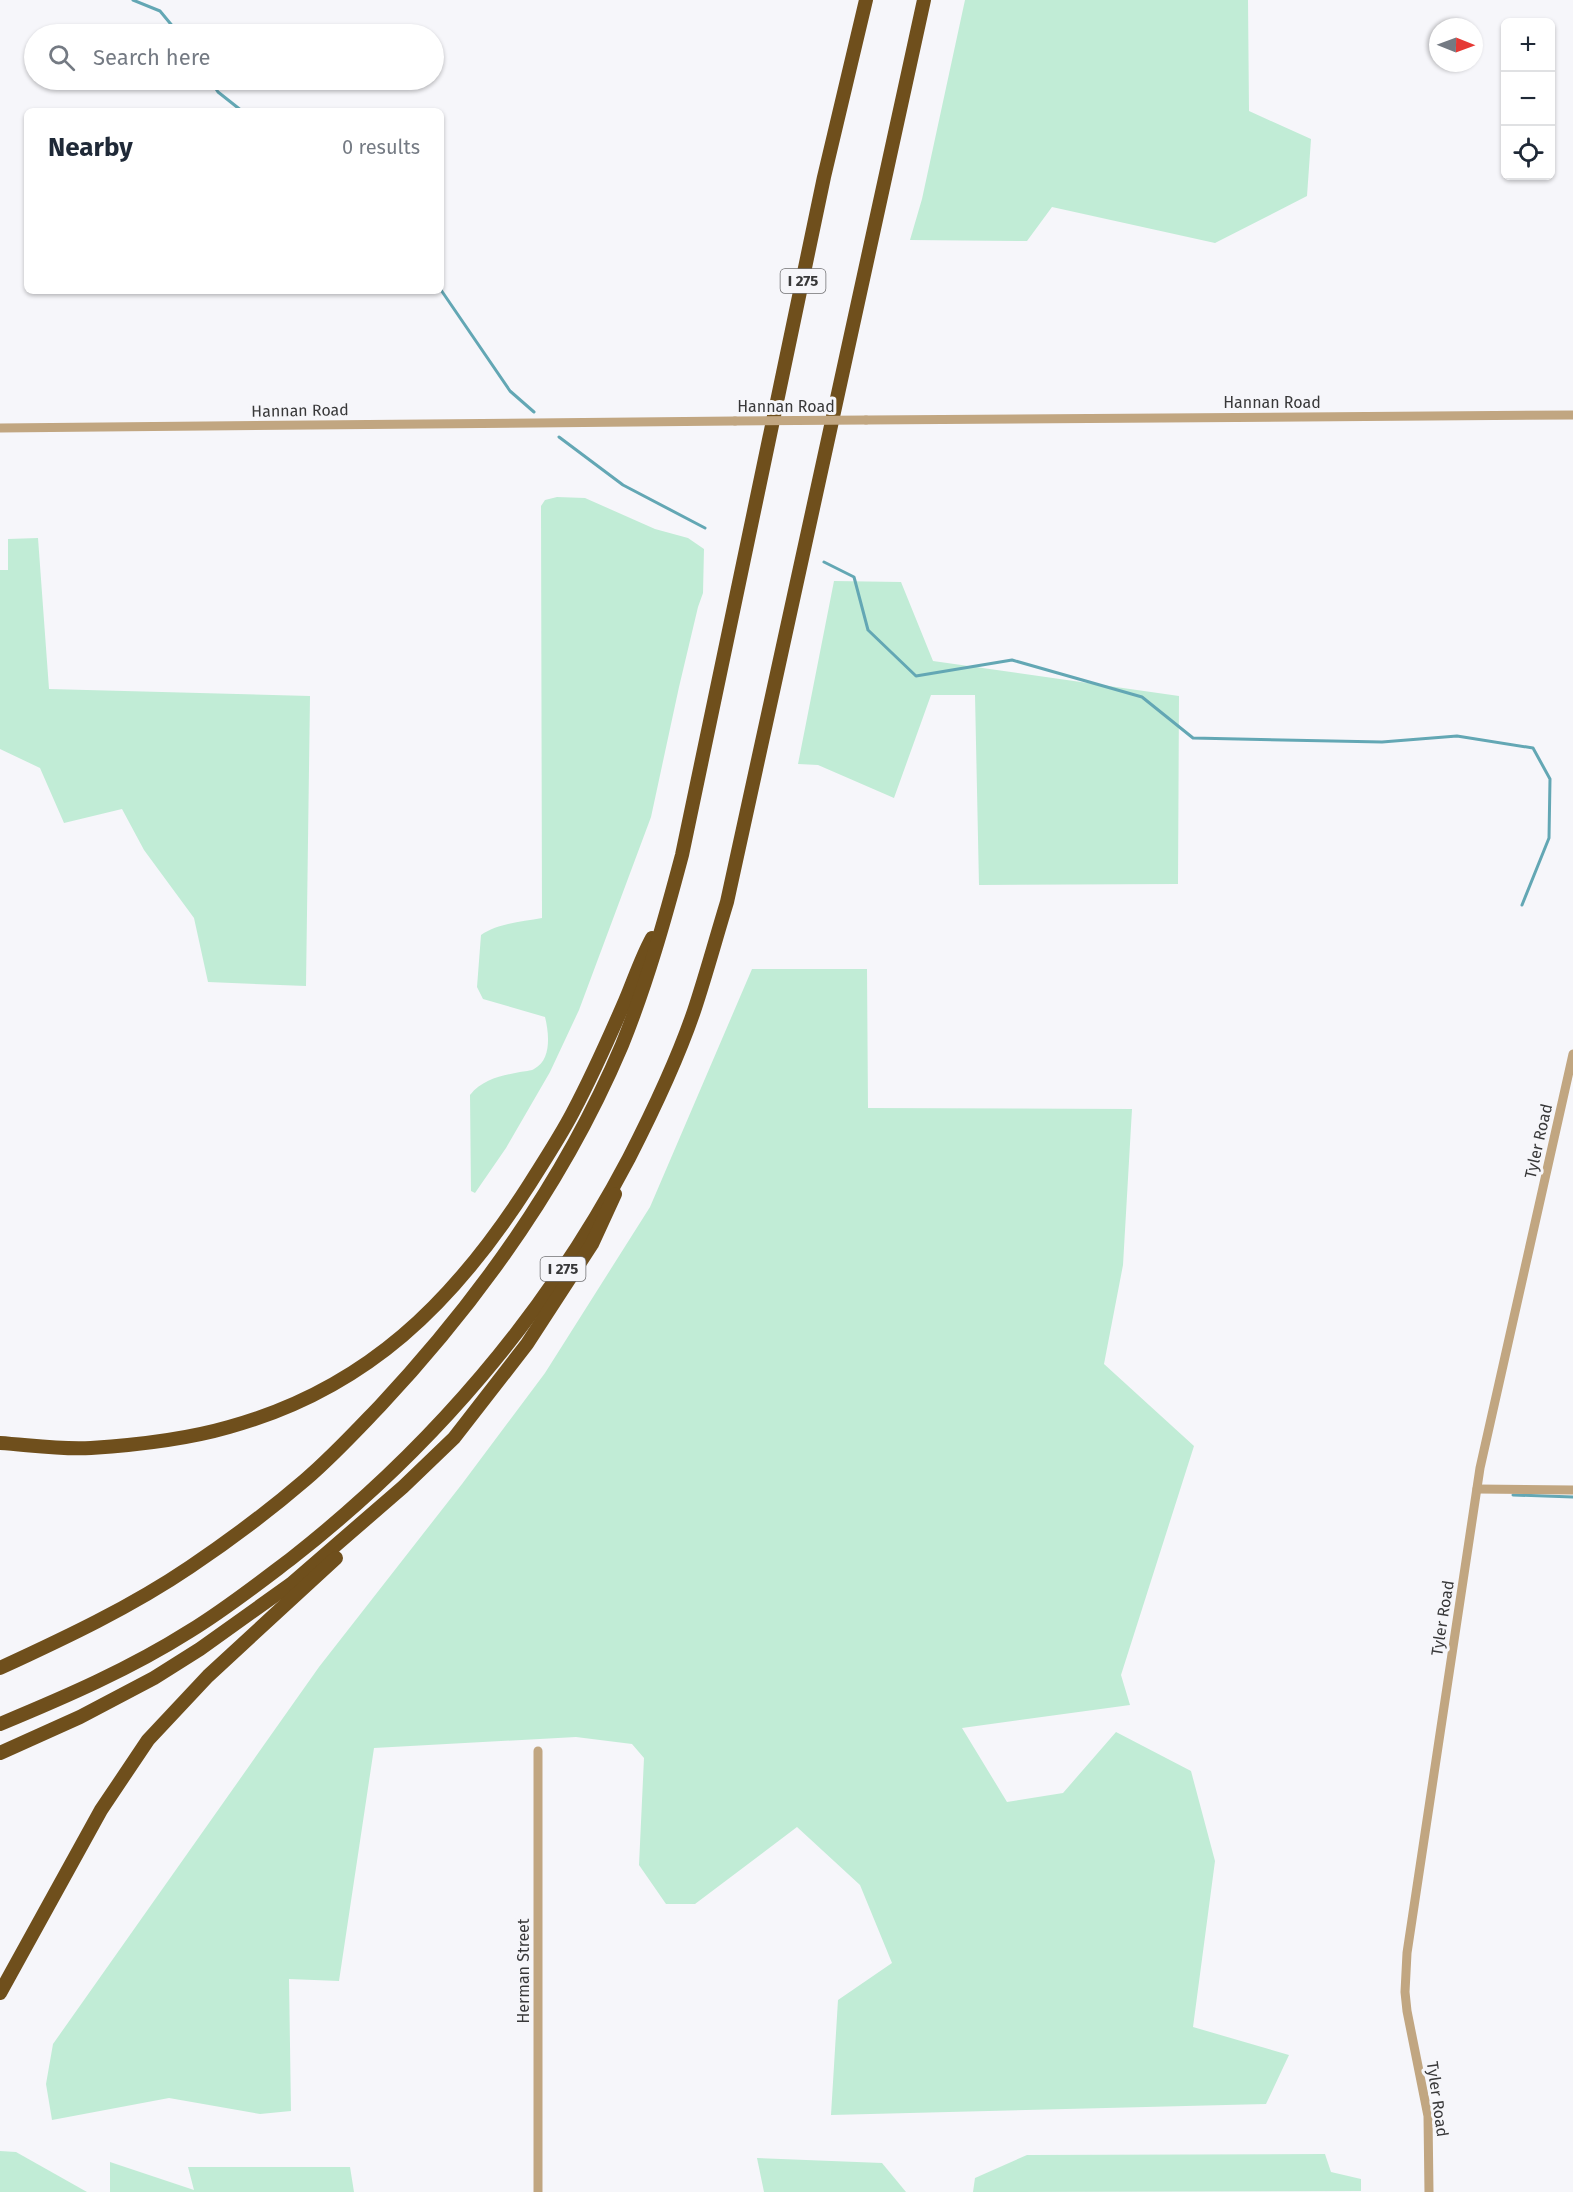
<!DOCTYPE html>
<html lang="en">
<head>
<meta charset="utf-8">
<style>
  body { margin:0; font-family:"Fira Sans",sans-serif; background:#f2f2f3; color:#1f2937 }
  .controls { position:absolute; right:18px; top:18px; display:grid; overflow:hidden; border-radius:9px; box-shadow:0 2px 4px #0004 }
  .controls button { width:54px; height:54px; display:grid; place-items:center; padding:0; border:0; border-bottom:2px solid #e0e1e3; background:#fff; color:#1f2937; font:30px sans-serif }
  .compass { position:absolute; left:1429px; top:18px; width:54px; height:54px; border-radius:50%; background:#fff; box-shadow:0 2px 4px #0004; rotate:91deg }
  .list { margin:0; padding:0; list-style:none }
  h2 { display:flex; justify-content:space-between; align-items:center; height:78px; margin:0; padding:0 24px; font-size:26px }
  h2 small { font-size:20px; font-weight:400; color:#747a83 }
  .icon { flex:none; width:33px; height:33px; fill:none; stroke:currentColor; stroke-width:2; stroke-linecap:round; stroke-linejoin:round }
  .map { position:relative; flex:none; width:1573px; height:2192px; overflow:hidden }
  .search { position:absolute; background:#fff; box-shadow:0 2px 4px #0004; left:24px; top:24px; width:420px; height:66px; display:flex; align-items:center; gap:15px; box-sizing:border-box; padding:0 21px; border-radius:33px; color:#747a83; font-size:22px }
  .panel { position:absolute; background:#fff; box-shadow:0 2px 4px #0004; left:24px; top:108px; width:420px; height:186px; border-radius:9px }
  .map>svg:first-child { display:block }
</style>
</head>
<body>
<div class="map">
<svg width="1573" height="2192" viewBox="0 0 1573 2192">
  <rect width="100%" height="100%" fill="#f6f6fa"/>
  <g fill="#c1ecd6">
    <path d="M 965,0 L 1248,0 L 1249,111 L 1311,139 L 1307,196 L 1215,243 L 1052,207 L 1027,241 L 910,240 L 922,199 Z"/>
    <path d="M 557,497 L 585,498 L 655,529 L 688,538 L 704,549 L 703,593 L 698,607 L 679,687 L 651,817 L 579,1010 L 550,1072 L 506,1148 L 475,1193 L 471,1191 L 470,1095 C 483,1079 501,1076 520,1072 C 524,1071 531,1071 534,1069 C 552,1060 549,1033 545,1017 L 483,999 L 477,987 L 481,935 C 499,923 521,922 542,918 L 541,506 L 545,500 Z"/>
    <path d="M 38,538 L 49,689 L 310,696 L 306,986 L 208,982 L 194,918 L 144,850 L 122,809 L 64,823 L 40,768 L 0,749 L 0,570 L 8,570 L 8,539 Z"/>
    <path d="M 834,581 L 901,582 L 933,661 L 1179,696 L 1178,884 L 979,885 L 975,695 L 931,695 L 894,798 L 818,765 L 798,764 Z"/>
    <path d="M 752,969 L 867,969 L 868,1108 L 1132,1109 L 1123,1265 L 1104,1364 L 1194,1446 L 1121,1675 L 1130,1705 L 962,1728 L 1007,1802 L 1063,1793 L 1116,1732 L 1191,1771 L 1215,1861 L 1193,2027 L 1289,2055 L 1266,2104 L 831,2115 L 838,2000 L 892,1963 L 860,1885 L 797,1827 L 695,1904 L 666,1904 L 639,1865 L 644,1758 L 632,1744 L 576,1737 L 374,1748 L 339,1981 L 289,1979 L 291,2111 L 260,2114 L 169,2098 L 52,2120 L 46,2084 L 53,2044 L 319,1667 L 462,1484 L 545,1373 L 650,1207 Z"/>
    <path d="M 0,2151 L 16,2152 L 87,2192 L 0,2192 Z"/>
    <path d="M 1325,2154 L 1331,2172 L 1361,2179 L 1361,2191 L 973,2192 L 975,2178 L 1027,2155 Z"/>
    <path d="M 757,2158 L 882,2163 L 906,2192 L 764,2192 Z"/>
    <path d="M 110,2162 L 194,2190 L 188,2167 L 350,2167 L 354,2192 L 110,2192 Z"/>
  </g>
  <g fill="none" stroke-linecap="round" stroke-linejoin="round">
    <g stroke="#63a7b4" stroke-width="3">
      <path d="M 133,0 L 160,11 L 179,34"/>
      <path d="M 210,80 L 218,92 L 242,111"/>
      <path d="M 441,290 L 510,391 L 534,412"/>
      <path d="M 559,437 L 623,485 L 705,528"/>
      <path d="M 824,562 L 854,577 L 868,630 L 916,676 L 1012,660 L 1142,697 L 1193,738 L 1382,742 L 1457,736 L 1533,748 L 1550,779 L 1549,838 L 1522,905"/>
      <path d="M 1513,1495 L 1573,1497"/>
    </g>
    <g stroke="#c1a681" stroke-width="9">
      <path d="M 866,420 L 1573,415"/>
      <path d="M 0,428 L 735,421"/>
      <path d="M 1477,1489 L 1573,1490"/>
      <path d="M 538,2192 L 538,1751"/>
      <path d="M 1429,2192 L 1428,2116 L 1407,2011 L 1405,1992 L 1407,1953 L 1480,1468 L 1573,1054"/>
    </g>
    <g stroke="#6f4f1c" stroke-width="14">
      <path d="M 0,1443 C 30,1445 61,1450 91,1448 C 137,1445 184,1440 229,1427 C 367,1389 454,1302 529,1185 C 544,1161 560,1137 573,1112 C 592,1076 609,1038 625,1001 C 634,980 641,958 652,938"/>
      <path d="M 0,1668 C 65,1638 131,1607 190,1567 C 230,1540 269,1511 305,1480 C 332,1457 355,1432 380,1406 C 479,1300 565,1180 622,1045 C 647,983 665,919 682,855 L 824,177 L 866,0"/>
      <path d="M 0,1724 C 65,1697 130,1669 190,1631 C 226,1609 259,1583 292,1558 C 431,1449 547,1314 629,1158 C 653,1111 677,1061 694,1011 C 706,975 716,938 727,902 L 924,0"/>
      <path d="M 0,1753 L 80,1717 L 154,1678 L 200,1649 L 291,1584 L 403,1487 L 454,1438 L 527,1344 L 592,1244 L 615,1194"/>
      <path d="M 0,1993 L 101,1810 L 148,1740 L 208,1676 L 336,1558"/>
    </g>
    <path stroke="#c1a681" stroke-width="9" d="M 735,421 L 866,420"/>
  </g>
  <g text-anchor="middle" stroke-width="6" stroke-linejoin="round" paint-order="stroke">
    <g fill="#f6f6fa" stroke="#717173" stroke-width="1.5">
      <rect x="780.5" y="269" width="45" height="24" rx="4.5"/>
      <rect x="540.5" y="1257" width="45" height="24" rx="4.5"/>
    </g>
    <g font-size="15" font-weight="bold" fill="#383839">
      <text x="803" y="286">I 275</text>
      <text x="563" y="1274">I 275</text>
    </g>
    <g font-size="16" fill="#383839" stroke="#f6f6fa">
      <text x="1272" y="408">Hannan Road</text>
      <text x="786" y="412">Hannan Road</text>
      <text transform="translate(300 410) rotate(-1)" y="6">Hannan Road</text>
      <text transform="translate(1538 1141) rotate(-77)" y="6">Tyler Road</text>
      <text transform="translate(1442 1618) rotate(-81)" y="6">Tyler Road</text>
      <text transform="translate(523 1971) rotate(-90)" y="6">Herman Street</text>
      <text transform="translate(1438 2099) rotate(82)" y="6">Tyler Road</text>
    </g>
  </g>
</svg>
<div class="controls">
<button>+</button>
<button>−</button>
<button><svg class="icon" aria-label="locate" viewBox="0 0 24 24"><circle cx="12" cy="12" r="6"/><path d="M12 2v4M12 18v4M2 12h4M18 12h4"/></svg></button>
</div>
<svg class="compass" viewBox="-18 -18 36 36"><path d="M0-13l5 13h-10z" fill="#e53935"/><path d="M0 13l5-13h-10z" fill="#747a83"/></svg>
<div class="search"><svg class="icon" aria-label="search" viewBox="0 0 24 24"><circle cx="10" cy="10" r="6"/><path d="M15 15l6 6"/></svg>Search here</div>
<section class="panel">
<h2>Nearby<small>0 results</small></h2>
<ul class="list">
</ul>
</section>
</div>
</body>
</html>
